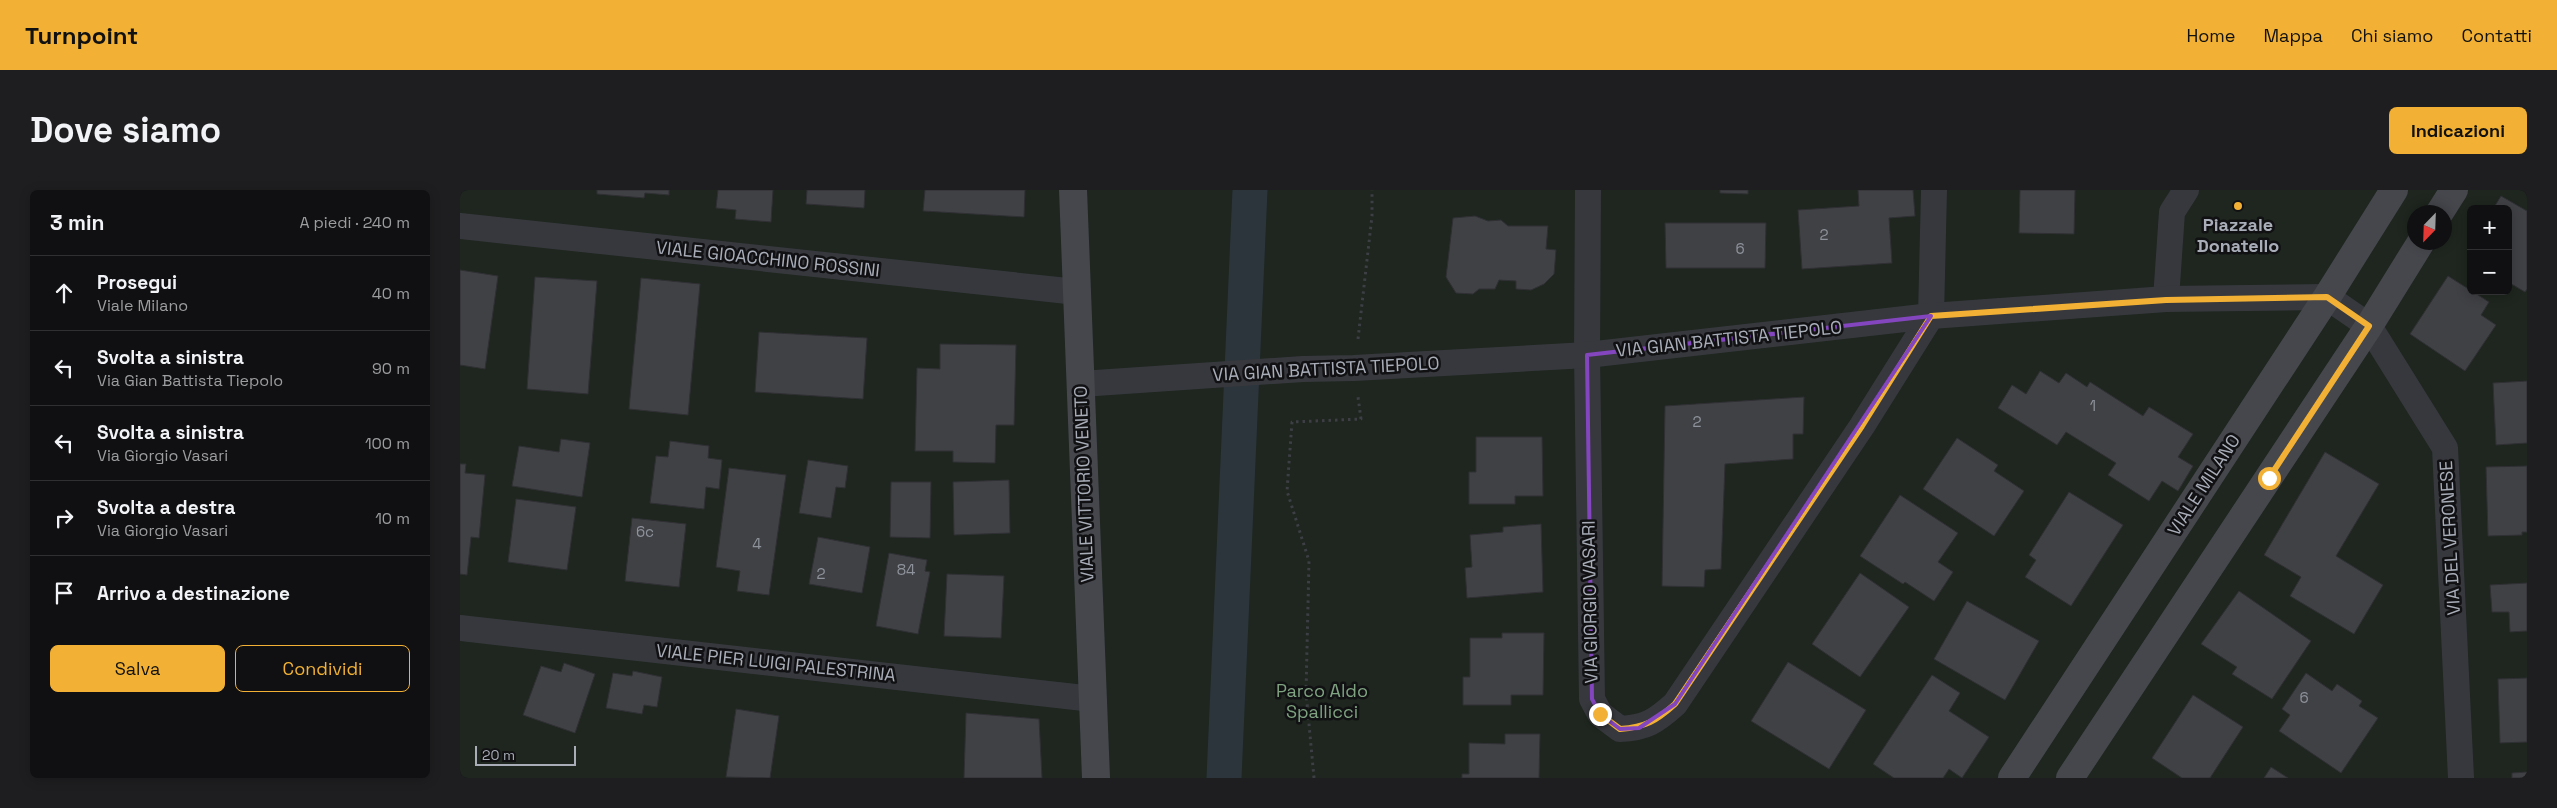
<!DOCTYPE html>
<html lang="it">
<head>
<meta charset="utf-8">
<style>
  body { margin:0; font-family:"Space Grotesk",sans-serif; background:#1e1e20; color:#f1f3f6 }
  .controls { position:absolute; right:15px; top:15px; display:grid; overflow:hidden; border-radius:8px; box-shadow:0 2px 12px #0003 }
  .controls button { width:45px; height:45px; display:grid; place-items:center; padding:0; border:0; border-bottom:1px solid #303032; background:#101012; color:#f1f3f6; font:25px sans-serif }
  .compass { position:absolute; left:1947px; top:15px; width:45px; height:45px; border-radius:50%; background:#101012; box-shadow:0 2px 12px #0003; rotate:203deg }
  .scale { position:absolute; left:15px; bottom:12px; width:101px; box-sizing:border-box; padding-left:5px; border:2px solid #a8adb8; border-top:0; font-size:14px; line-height:18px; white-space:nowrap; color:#a8adb8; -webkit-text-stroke:4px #111113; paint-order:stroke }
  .stop { position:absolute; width:15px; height:15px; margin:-11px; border:4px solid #f2b134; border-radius:50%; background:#fff }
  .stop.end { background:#f2b134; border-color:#fff; box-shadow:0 1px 5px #0008 }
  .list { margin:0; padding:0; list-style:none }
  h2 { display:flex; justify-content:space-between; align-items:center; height:65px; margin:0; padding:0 20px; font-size:21px }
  h2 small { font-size:16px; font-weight:400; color:#9c9d9f }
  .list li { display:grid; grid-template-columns:32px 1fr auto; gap:15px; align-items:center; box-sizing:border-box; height:75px; padding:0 20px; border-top:1px solid #303032 }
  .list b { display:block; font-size:19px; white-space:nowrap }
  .list p { margin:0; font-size:16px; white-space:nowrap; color:#9c9d9f }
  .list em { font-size:16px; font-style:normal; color:#9c9d9f }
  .actions { display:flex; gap:10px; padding:15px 20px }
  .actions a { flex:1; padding:11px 0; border:1px solid #f2b134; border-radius:8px; text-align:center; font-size:18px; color:#f2b134 }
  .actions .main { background:#f2b134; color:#111 }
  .icon { flex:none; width:28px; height:28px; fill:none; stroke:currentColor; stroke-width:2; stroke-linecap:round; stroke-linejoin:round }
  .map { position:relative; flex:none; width:2067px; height:588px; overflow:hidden; border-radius:8px }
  header { display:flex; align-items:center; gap:30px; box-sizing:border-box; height:70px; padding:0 25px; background:#f2b134; color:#111 }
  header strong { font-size:24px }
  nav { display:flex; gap:28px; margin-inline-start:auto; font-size:18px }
  .intro { display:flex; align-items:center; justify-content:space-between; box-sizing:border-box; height:120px; padding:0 30px }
  h1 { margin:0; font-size:35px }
  .button { padding:12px 22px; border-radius:8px; background:#f2b134; color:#111; font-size:18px; font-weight:700 }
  main { display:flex; gap:30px; padding:0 30px }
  aside { flex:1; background:#101012; border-radius:8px; box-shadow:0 2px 12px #0003 }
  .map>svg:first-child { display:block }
</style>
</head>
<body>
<header>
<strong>Turnpoint</strong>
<nav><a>Home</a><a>Mappa</a><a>Chi siamo</a><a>Contatti</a></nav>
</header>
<div class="intro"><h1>Dove siamo</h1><a class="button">Indicazioni</a></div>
<main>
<aside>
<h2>3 min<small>A piedi · 240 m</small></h2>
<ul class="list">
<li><svg class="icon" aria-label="ahead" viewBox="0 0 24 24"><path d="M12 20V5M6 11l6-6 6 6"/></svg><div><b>Prosegui</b><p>Viale Milano</p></div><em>40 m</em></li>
<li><svg class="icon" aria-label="left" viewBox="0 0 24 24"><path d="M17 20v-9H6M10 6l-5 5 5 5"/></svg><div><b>Svolta a sinistra</b><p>Via Gian Battista Tiepolo</p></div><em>90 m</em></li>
<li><svg class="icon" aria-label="left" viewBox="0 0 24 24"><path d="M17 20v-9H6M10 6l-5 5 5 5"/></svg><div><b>Svolta a sinistra</b><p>Via Giorgio Vasari</p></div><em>100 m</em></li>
<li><svg class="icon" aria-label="right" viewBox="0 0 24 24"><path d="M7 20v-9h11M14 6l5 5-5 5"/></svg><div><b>Svolta a destra</b><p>Via Giorgio Vasari</p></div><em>10 m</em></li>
<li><svg class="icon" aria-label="arrive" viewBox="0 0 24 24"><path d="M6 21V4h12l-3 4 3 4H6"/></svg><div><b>Arrivo a destinazione</b></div></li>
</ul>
<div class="actions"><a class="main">Salva</a><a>Condividi</a></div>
</aside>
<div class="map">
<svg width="2067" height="588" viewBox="0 0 2067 588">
  <rect width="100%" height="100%" fill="#161618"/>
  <path fill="#1e261f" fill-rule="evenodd" d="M 0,0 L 2067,0 L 2067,588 L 0,588 ZM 2011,19 L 2048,19 L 2048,101 L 2011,101 ZM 1954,22 L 1984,22 L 1984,52 L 1954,52 Z"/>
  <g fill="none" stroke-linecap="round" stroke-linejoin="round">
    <path stroke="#2c353c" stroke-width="35" d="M 764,588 L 790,0"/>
  </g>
  <g fill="#404145" stroke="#303034">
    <path d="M 137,0 L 209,0 L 209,5 L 185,3 L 184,8 L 137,4 Z"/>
    <path d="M 258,0 L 313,0 L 311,32 L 275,29 L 276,20 L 256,18 Z"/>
    <path d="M 347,0 L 405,0 L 404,18 L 346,14 Z"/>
    <path d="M 465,0 L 565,0 L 564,27 L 463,21 Z"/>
    <path d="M 1260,0 L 1288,0 L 1288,4 L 1260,3 Z"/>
    <path d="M 1398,0 L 1453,0 L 1455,26 L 1429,28 L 1432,73 L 1342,79 L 1338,20 L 1399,16 Z"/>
    <path d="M 1560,0 L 1615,0 L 1614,44 L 1559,43 Z"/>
    <path d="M 2041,6 L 2067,21 L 2067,99 L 2065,102 L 2048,92 L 2048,19 L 2033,19 Z"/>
    <path d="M 1015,26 L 1028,31 L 1041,30 L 1048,36 L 1088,36 L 1086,59 L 1096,60 L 1094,84 L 1084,94 L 1071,100 L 1056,99 L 1056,91 L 1039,90 L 1035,99 L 1019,99 L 1013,104 L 996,103 L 986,87 L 993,28 Z"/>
    <path d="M 1205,33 L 1306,33 L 1305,78 L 1206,78 Z"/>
    <path d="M 0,80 L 38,86 L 25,179 L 0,175 Z"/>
    <path d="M 1988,86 L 2029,112 L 2021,125 L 2036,135 L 2005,181 L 1950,144 Z"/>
    <path d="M 75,87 L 137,91 L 128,204 L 67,199 Z"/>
    <path d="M 181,88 L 240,94 L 228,225 L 169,219 Z"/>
    <path d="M 299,142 L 407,148 L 403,209 L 295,202 Z"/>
    <path d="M 480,154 L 556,155 L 554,235 L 536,235 L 535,273 L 493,272 L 493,261 L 455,261 L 457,178 L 480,179 Z"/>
    <path d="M 1580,181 L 1599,193 L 1606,183 L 1627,197 L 1630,192 L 1683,226 L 1689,217 L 1733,244 L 1718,267 L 1733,276 L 1718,301 L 1702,291 L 1689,311 L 1648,285 L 1656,273 L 1606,242 L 1597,255 L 1538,218 L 1552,195 L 1566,204 Z"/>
    <path d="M 2067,191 L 2067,253 L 2036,255 L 2033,193 Z"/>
    <path d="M 1344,207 L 1343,244 L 1333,244 L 1333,269 L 1265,274 L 1261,379 L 1245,380 L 1244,397 L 1202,396 L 1205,216 Z"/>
    <path d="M 1016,247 L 1082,247 L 1083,306 L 1055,306 L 1055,314 L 1009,314 L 1009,282 L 1016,282 Z"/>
    <path d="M 1497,248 L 1538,275 L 1534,281 L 1564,301 L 1534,346 L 1463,299 Z"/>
    <path d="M 101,249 L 130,253 L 122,307 L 52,296 L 59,256 L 99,262 Z"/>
    <path d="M 210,251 L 249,256 L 248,268 L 262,270 L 259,299 L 246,297 L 244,319 L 190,313 L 196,266 L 208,267 Z"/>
    <path d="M 1865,262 L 1919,294 L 1876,366 L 1923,395 L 1894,444 L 1830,406 L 1841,387 L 1804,365 Z"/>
    <path d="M 348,270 L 388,276 L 385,298 L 376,297 L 371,328 L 339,323 Z"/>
    <path d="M 0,274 L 6,274 L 5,283 L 25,285 L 19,348 L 11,347 L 7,385 L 0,384 Z"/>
    <path d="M 2067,276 L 2067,342 L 2062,342 L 2062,345 L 2028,346 L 2026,277 Z"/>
    <path d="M 269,278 L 326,285 L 309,405 L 277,401 L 280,381 L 256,377 Z"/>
    <path d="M 549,290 L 550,343 L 494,345 L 493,292 Z"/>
    <path d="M 431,292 L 471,292 L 470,348 L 430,347 Z"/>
    <path d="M 1609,302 L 1663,335 L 1611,416 L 1565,387 L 1576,370 L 1569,365 Z"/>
    <path d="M 1440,305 L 1498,343 L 1478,372 L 1493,382 L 1474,411 L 1445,392 L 1443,394 L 1400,366 Z"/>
    <path d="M 56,309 L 116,317 L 107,380 L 48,372 Z"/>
    <path d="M 172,328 L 226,334 L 219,397 L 165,391 Z"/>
    <path d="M 1081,334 L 1083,402 L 1007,408 L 1005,378 L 1012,377 L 1010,345 L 1043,342 L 1043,337 Z"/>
    <path d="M 358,347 L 410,357 L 402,403 L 349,394 Z"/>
    <path d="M 429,363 L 467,370 L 465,381 L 470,382 L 458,444 L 416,436 Z"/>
    <path d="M 1400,383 L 1449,417 L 1400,487 L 1352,454 Z"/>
    <path d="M 487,384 L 544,386 L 541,448 L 484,446 Z"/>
    <path d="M 2067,393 L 2067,441 L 2050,442 L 2049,422 L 2032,422 L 2030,395 Z"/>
    <path d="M 1779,401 L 1851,451 L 1812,509 L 1772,484 L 1777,477 L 1741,454 Z"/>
    <path d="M 1507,411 L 1579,451 L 1545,510 L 1474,469 Z"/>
    <path d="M 1042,443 L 1084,443 L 1083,505 L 1051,505 L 1051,515 L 1003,515 L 1003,487 L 1010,487 L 1010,448 L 1042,448 Z"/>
    <path d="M 1328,472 L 1406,520 L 1369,579 L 1291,531 Z"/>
    <path d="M 104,473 L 135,484 L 115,543 L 63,525 L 81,476 L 101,482 Z"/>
    <path d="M 173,481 L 202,487 L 197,517 L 184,515 L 182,524 L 146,518 L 153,483 L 172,486 Z"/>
    <path d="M 1846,483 L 1872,501 L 1877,494 L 1902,511 L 1899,516 L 1918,528 L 1881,583 L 1819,541 L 1830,525 L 1822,519 Z"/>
    <path d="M 1472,485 L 1500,503 L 1489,521 L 1529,547 L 1502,588 L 1489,579 L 1483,588 L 1434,588 L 1413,574 Z"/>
    <path d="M 2067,488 L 2067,552 L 2040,553 L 2038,489 Z"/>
    <path d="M 1733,505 L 1783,537 L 1750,588 L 1722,588 L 1692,568 Z"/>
    <path d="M 276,519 L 319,526 L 310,588 L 266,587 Z"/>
    <path d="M 506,523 L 579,529 L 582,588 L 504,588 Z"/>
    <path d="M 1045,544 L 1080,544 L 1079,588 L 1002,588 L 1002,584 L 1009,584 L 1009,553 L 1045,554 Z"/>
    <path d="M 1811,577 L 1828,588 L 1804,588 Z"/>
    <path d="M 2067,582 L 2067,588 L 2052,588 L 2052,583 Z"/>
  </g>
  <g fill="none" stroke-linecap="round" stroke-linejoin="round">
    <g stroke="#3d3f44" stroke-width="3" stroke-dasharray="2.5 4" stroke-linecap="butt">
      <path d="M 898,149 L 912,26 L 912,0"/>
      <path d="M 854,588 L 846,502 L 849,371 L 827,301 L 832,232 L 901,229 L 898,207"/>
    </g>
    <g stroke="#37383d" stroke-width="26">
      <path d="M 1128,0 L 1127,165 L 1132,509 L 1140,524 L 1160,539 C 1186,538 1196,531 1215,514 L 1402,236 L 1471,126 L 1474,0"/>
      <path d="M 0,36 L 617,102"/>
      <path d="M 1706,109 L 1712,22 L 1726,0"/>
      <path d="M 621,194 L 843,179 L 894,178 L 1127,165 L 1471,126 L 1706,109 L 1867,107 L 1909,136 L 1985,258 L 2001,588"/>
      <path d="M 0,438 L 633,509"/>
    </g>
    <g stroke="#45474d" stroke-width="28">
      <path d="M 613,0 L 636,588"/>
      <path d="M 1980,22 L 1994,0"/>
      <path d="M 1552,588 L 1867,107 L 1934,0"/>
      <path d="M 1610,588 L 1909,136 L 1961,52"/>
    </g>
  </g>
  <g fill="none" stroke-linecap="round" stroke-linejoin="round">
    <path stroke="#f2b134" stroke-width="6" d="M 1140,524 L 1160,539 C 1186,537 1196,531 1215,514 L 1402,236 L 1471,126 L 1706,110 L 1867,107 L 1909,136 L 1809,288"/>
  </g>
  <path fill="none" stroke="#8446be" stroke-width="4" stroke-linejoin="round" d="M 1471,126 L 1215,514 L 1179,538 L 1160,539 L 1140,524 L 1132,509 L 1127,165 Z"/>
  <circle fill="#f2b134" stroke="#111113" stroke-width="2" cx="1778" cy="16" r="5"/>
  <g text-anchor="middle" stroke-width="5" stroke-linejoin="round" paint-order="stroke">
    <g font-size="15" fill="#8e929b">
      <text x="1364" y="50">2</text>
      <text x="1280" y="64">6</text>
      <text x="1633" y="221">1</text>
      <text x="1237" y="237">2</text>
      <text x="185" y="347">6c</text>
      <text x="297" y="359">4</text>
      <text x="446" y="385">84</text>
      <text x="361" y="389">2</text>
      <text x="1844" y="513">6</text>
    </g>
    <g font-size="18" font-weight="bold" fill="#a8adb8" stroke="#111113">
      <text x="1778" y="41">Piazzale<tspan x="1778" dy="21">Donatello</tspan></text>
    </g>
    <g font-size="18" fill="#a8adb8" stroke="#111113">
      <text transform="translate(308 69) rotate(6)" y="6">VIALE GIOACCHINO ROSSINI</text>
      <text transform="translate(1269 149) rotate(-6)" y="6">VIA GIAN BATTISTA TIEPOLO</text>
      <text transform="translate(866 179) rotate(-3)" y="6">VIA GIAN BATTISTA TIEPOLO</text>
      <text transform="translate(624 294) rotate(-92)" y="6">VIALE VITTORIO VENETO</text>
      <text transform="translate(1744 295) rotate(-57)" y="6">VIALE MILANO</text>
      <text transform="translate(1990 348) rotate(-93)" y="6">VIA DEL VERONESE</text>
      <text transform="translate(1130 412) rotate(-91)" y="6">VIA GIORGIO VASARI</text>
      <text transform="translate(316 473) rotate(6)" y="6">VIALE PIER LUIGI PALESTRINA</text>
    </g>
    <g font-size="18" fill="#7fa381" stroke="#111113">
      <text x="862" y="507">Parco Aldo<tspan x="862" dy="21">Spallicci</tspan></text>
    </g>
  </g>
</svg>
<div class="controls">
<button>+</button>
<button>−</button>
</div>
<svg class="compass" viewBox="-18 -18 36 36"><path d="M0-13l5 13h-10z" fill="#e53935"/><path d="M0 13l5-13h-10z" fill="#9c9d9f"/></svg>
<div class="scale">20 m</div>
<div class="stop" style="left:1809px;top:288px"></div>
<div class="stop end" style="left:1140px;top:524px"></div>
</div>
</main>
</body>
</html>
